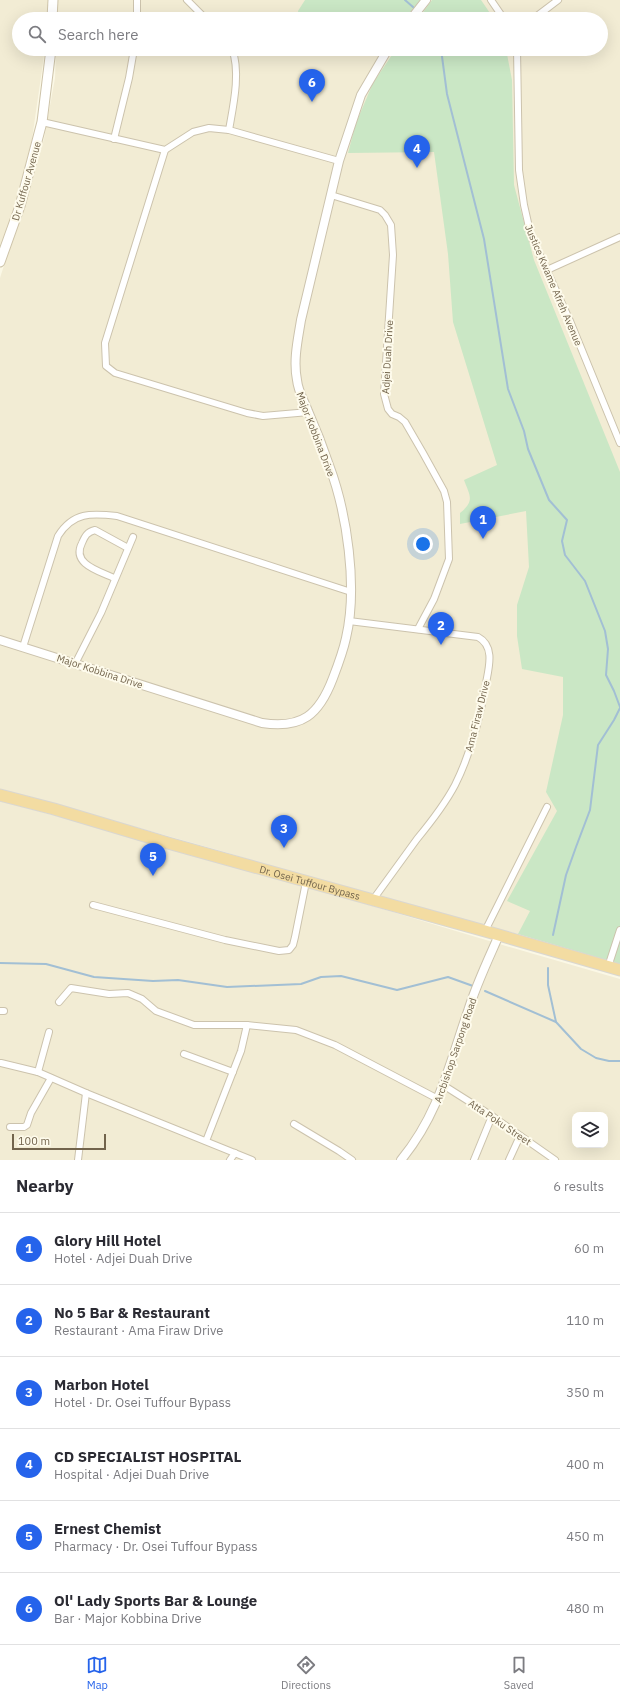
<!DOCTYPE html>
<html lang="en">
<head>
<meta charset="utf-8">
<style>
  body { margin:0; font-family:"IBM Plex Sans",sans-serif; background:#f2f2f3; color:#2b2b33 }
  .controls { position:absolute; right:12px; bottom:12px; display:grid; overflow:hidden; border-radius:8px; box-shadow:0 4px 16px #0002 }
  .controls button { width:36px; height:36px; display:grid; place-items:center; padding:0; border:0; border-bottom:1px solid #e1e1e2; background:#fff; color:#2b2b33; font:20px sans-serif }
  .scale { position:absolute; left:12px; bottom:10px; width:94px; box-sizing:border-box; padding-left:4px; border:2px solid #72644c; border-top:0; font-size:11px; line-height:14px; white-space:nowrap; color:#72644c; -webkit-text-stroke:3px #fefbec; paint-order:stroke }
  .you { position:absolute; left:423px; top:544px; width:14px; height:14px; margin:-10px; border:3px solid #fff; border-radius:50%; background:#1a73e8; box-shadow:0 0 0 6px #1a73e833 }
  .badge { display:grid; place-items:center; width:26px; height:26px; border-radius:50%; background:#2563eb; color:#fff; font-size:13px; font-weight:700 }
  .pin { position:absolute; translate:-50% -33px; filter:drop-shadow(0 1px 2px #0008) }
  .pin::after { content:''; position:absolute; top:21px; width:14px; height:12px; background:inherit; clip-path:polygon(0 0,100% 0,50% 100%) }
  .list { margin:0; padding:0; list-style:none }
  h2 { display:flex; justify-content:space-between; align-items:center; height:52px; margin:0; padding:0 16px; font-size:17px }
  h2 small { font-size:13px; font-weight:400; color:#7c7c81 }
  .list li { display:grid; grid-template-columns:26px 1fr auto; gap:12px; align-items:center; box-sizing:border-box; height:72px; padding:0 16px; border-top:1px solid #e1e1e2 }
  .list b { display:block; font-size:15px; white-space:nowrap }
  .list p { margin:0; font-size:13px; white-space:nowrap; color:#7c7c81 }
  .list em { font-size:13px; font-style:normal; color:#7c7c81 }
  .icon { flex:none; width:22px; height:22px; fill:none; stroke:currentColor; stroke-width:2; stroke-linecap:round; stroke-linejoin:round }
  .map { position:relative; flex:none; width:620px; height:1160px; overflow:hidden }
  .search { position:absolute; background:#fff; box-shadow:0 4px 16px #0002; left:12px; right:12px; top:12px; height:44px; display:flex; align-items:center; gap:10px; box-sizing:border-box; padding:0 14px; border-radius:22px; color:#7c7c81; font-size:15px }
  .sheet { height:484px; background:#fff }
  nav { display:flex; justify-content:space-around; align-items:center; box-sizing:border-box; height:56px; border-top:1px solid #e1e1e2; background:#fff; font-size:11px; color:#7c7c81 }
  nav a { display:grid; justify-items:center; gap:2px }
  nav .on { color:#2563eb }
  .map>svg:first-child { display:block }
</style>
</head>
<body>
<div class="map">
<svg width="620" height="1160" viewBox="0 0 620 1160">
  <rect width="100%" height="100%" fill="#fbf8e6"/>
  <g fill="#f2ecd4" fill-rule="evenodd">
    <path d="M 0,0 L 48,0 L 47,19 L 19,19 L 19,49 L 45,49 L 32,139 L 15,205 L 0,249 Z"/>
    <path d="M 58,0 L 620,0 L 620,964 L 518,934 L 407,907 L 225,852 L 0,789 L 0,278 L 44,139 L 55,78 L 56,49 L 601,49 L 601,19 L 57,19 Z"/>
    <path d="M 0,801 L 216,859 L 506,946 L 620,979 L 620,1160 L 0,1160 ZM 575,1115 L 605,1115 L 605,1145 L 575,1145 Z"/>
  </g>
  <g fill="#cae7c5">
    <path d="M 305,0 L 420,0 L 405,19 L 299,19 L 298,11 Z"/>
    <path d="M 432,0 L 481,0 L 494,19 L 418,19 Z"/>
    <path d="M 396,49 L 506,49 L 512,80 L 514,185 L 534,260 L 620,472 L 620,964 L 518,934 L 530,911 L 507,901 L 557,811 L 546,792 L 563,715 L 563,677 L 522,669 L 517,636 L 517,605 L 529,567 L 526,511 L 460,524 L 460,513 C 475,501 470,496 464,480 L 497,465 L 453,322 L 448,254 L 434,152 L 348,153 L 356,123 L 373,83 Z"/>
  </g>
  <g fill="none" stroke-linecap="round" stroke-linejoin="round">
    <g stroke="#a2bfd4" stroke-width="2">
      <path d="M 405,0 L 413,7"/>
      <path d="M 423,15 L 427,19"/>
      <path d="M 441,49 L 447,94 L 484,239 L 508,389 L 524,431 L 528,449 L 549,500 L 567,520 L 562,541 L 565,555 L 585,581 L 605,631 L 608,649 L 606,675 L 614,691 L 620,707"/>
      <path d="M 553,935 L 566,875 L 576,847 L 590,810 L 598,745 L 614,720 L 620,708"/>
      <path d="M 0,963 L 46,964 L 94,977 L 153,981 L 178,980 L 227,987 L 301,984 L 321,977 L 341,976 L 397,990 L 448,977 L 473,986"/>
      <path d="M 548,968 L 548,985 L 556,1022"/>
      <path d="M 485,991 L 556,1022 L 581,1049 L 596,1058 L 609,1061 L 620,1061"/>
    </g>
    <g stroke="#ccc3ad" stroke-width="8">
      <g id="minor">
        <path d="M 187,0 L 206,19"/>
        <path d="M 491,0 L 504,19"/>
        <path d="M 137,19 L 137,0"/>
        <path d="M 533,19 L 558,0"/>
        <path d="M 517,49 L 519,170 L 524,205 L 531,236 L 570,321 L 620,443"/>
        <path d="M 42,122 L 165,150 L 193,132 L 209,128 L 229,130 L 339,161"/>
        <path d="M 229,130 C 233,107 241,72 232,49"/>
        <path d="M 114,139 L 129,78 L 134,49"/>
        <path d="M 165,150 L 105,343 L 106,366 L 115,373 L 247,413 L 263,416 L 309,412"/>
        <path d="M 331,195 L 380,210 L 385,215 L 391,225 L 393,255 L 384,394 L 388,409 L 392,414 L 399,417 L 405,422 L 423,453 L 444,491 L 447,502 L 449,559 L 434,599 L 418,629"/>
        <path d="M 547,270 L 620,237"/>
        <path d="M 114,578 C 99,571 71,564 82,543 C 85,536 87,532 95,530 L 128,548"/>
        <path d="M 349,621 L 478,637 C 495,646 489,667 486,683 C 480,718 471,753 455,785 C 445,804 431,822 417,839 C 402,860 387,880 372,901"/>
        <path d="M 23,647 L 58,536 C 73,512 91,513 117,516 L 351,592"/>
        <path d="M 75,664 L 101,613 L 133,537"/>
        <path d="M 93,905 L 225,940 L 279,951 L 289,950 L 293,945 L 295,937 L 306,882"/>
        <path d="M 485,931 L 547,807"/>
        <path d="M 608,967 L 620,930"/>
        <path d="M 59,1002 L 71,988 L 109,994 L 128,993 L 142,999 L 156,1011 L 194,1025 L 247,1025 L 296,1030 L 335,1045 L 438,1099"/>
        <path d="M 0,1011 L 4,1011"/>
        <path d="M 184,1054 L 233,1072"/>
        <path d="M 1,1063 L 38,1072 L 86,1093 L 252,1160"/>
        <path d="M 38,1072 L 49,1032"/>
        <path d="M 443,1085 L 492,1116 L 555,1160"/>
        <path d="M 294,1124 L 339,1151 L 352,1160"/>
        <path d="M 10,1127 L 24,1127 L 27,1125 L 31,1113 L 51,1078"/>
        <path d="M 206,1141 L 241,1051 L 247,1025"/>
        <path d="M 78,1160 L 86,1093"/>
        <path d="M 230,1160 L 235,1153"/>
        <path d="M 474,1160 L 492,1116"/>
        <path d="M 509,1160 L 520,1136"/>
      </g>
    </g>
    <g stroke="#ccc3ad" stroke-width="10">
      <g id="tertiary">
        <path d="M 411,19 L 426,0"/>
        <path d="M 0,640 L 262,723 C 302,729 319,715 333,678 C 338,665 343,652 346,638 C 358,587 347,513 329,465 C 323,447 316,429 308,411 C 304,401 298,391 297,380 C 293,360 298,339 301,320 L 339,161 L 361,95 L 388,49"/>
        <path d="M 401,1160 C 439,1114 449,1065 468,1011 C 476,985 488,960 499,935"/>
      </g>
    </g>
    <g stroke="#cec4aa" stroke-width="11">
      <g id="secondary">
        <path d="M 52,19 L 53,0"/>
        <path d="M 0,262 L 20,206 L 42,122 L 51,49"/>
      </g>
    </g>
    <g stroke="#dad7d0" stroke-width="13">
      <g id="trunk">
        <path id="s1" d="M 0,795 L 54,809 L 168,843 L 485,931 L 620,970"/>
      </g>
    </g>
    <use href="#minor" stroke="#fff" stroke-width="6"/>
    <use href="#tertiary" stroke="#fff" stroke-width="8"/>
    <use href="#secondary" stroke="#fff" stroke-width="9"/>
    <use href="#trunk" stroke="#f3dca2" stroke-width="11"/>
  </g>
  <g text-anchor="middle" stroke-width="4" stroke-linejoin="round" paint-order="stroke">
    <g font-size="10" fill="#72644c" stroke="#fefbec">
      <text transform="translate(26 181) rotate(-74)" y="4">Dr Kuffour Avenue</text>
      <text transform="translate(554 285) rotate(67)" y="4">Justice Kwame Afreh Avenue</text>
      <text transform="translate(387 357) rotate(-87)" y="4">Adjei Duah Drive</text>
      <text transform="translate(316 434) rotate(69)" y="4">Major Kobbina Drive</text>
      <text transform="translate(100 671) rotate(18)" y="4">Major Kobbina Drive</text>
      <text transform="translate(477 716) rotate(-76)" y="4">Ama Firaw Drive</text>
      <text dy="4" stroke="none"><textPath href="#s1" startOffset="322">Dr. Osei Tuffour Bypass</textPath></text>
      <text transform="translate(455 1050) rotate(-71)" y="4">Arcbishop Sarpong Road</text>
      <text transform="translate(500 1122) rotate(34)" y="4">Atta Poku Street</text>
    </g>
  </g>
</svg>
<div class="controls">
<button><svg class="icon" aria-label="layers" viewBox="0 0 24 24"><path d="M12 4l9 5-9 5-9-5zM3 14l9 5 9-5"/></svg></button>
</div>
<div class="scale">100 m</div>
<div class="you"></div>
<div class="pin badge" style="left:483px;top:539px">1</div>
<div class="pin badge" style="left:441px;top:645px">2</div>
<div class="pin badge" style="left:284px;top:848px">3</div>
<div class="pin badge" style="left:417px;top:168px">4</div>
<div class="pin badge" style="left:153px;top:876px">5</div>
<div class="pin badge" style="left:312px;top:102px">6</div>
<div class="search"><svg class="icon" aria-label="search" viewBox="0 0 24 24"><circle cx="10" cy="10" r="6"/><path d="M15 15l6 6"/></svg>Search here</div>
</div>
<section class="sheet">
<h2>Nearby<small>6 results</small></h2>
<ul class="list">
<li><span class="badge">1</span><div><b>Glory Hill Hotel</b><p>Hotel · Adjei Duah Drive</p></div><em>60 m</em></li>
<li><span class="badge">2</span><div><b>No 5 Bar &amp; Restaurant</b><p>Restaurant · Ama Firaw Drive</p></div><em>110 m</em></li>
<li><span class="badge">3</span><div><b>Marbon Hotel</b><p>Hotel · Dr. Osei Tuffour Bypass</p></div><em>350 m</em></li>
<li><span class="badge">4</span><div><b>CD SPECIALIST HOSPITAL</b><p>Hospital · Adjei Duah Drive</p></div><em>400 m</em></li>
<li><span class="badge">5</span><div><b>Ernest Chemist</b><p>Pharmacy · Dr. Osei Tuffour Bypass</p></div><em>450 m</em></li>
<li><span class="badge">6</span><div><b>Ol' Lady Sports Bar &amp; Lounge</b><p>Bar · Major Kobbina Drive</p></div><em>480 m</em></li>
</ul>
</section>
<nav>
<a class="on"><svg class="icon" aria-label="map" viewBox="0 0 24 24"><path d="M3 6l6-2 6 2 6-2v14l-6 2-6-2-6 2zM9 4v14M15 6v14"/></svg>Map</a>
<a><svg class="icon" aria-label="directions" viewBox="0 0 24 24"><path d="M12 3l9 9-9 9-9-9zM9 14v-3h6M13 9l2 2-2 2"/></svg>Directions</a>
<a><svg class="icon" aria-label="saved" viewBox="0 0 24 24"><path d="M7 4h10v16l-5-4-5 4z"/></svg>Saved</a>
</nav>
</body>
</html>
